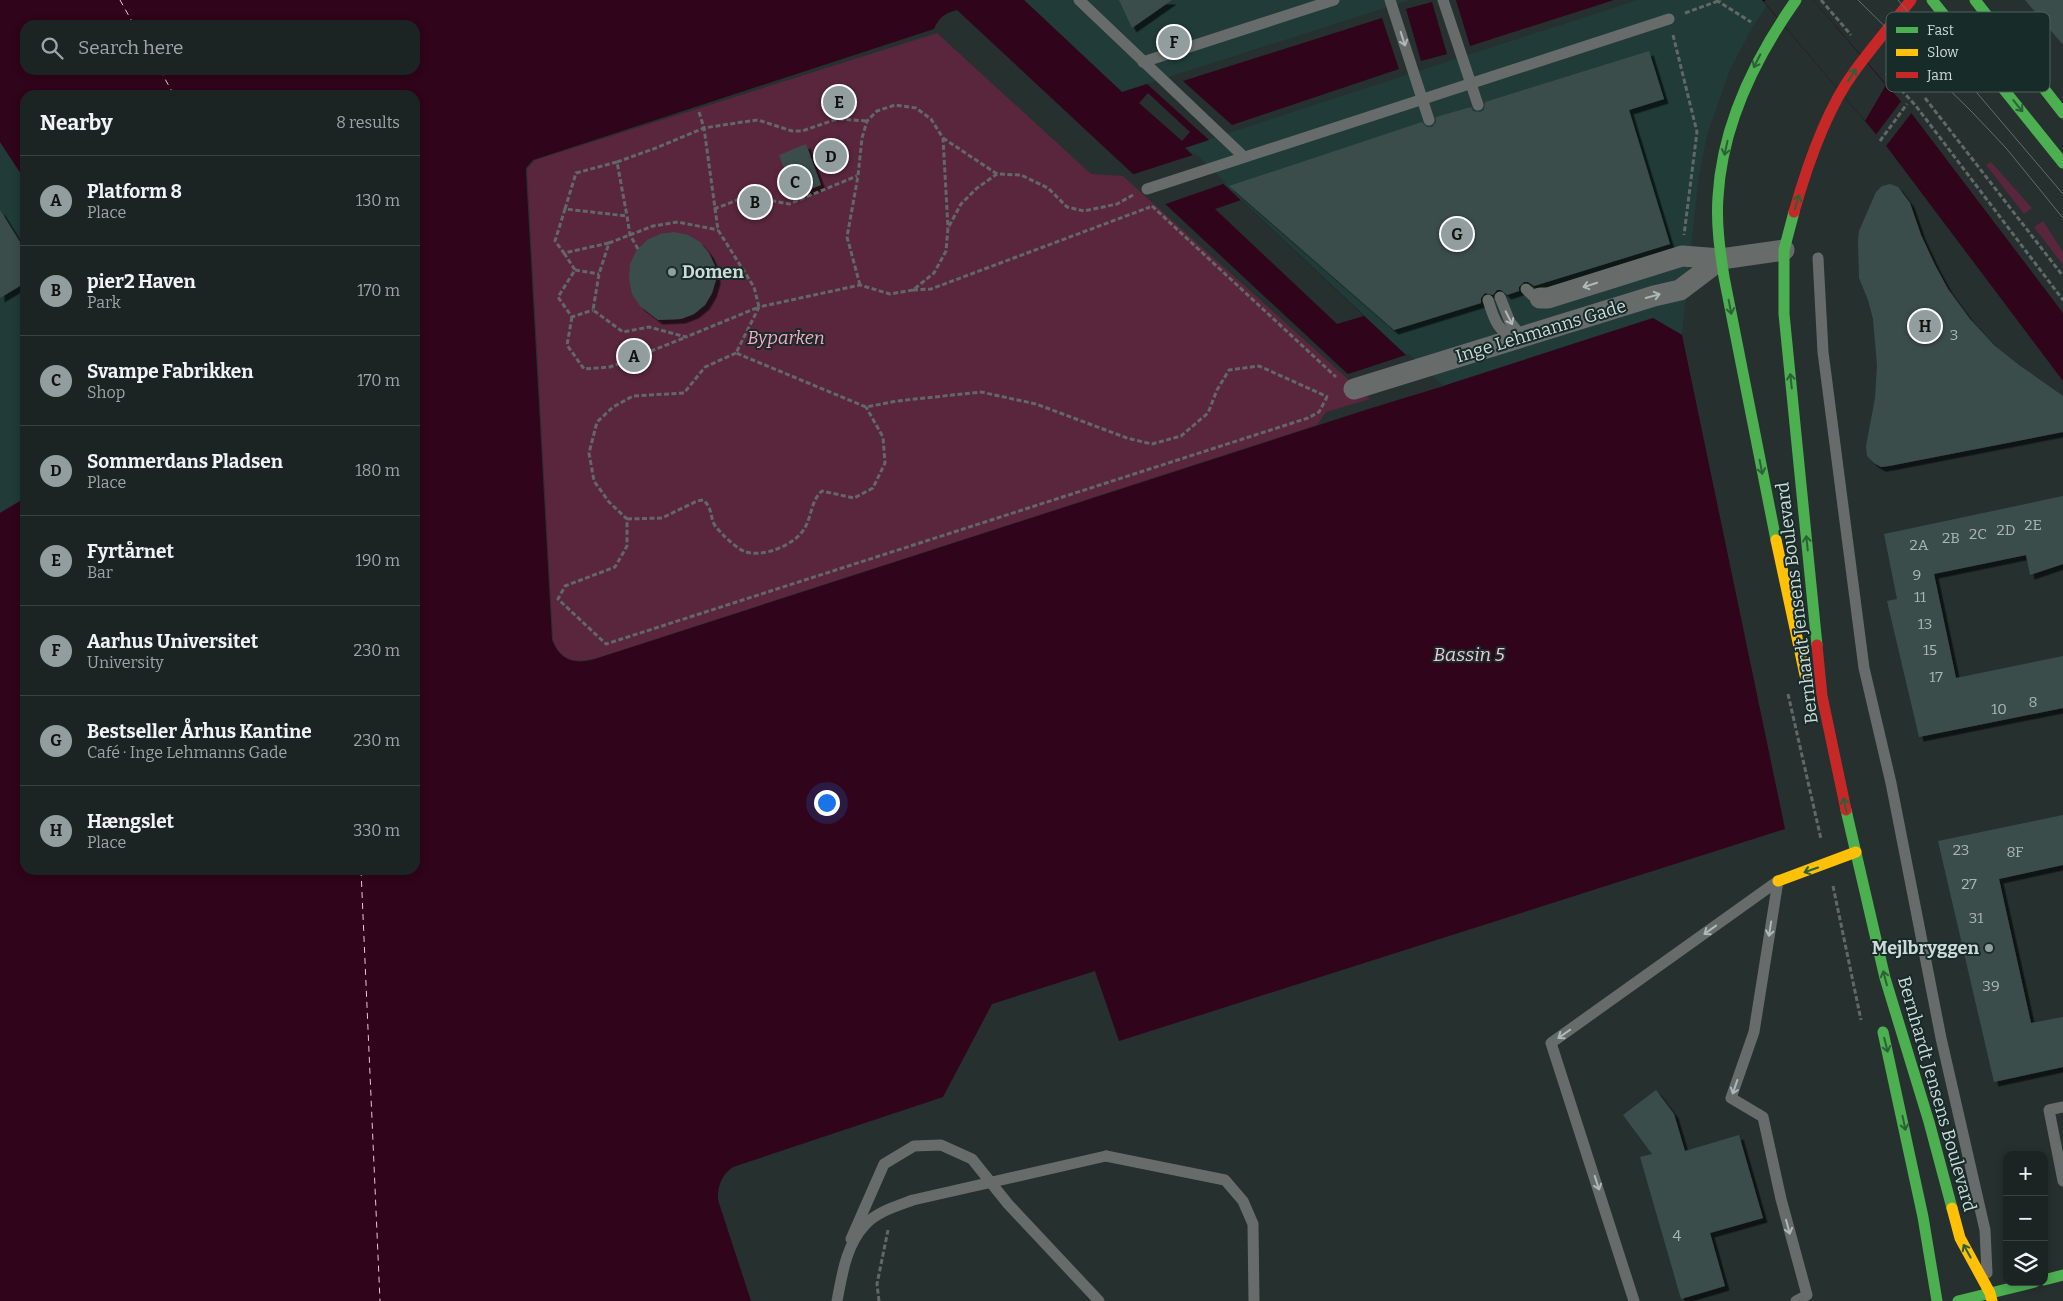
<!DOCTYPE html>
<html lang="en">
<head>
<meta charset="utf-8">
<style>
  body { margin:0; font-family:Bitter,serif; background:#293030; color:#f1f3f6 }
  .controls { position:absolute; right:15px; bottom:15px; display:grid; overflow:hidden; border-radius:10px; box-shadow:0 2px 8px #0003 }
  .controls button { width:45px; height:45px; display:grid; place-items:center; padding:0; border:0; border-bottom:1px solid #3a4141; background:#1c2423; color:#f1f3f6; font:25px sans-serif }
  .you { position:absolute; left:826px; top:802px; width:18px; height:18px; margin:-12px; border:4px solid #fff; border-radius:50%; background:#1a73e8; box-shadow:0 0 0 8px #1a73e833 }
  .badge { display:grid; place-items:center; width:32px; height:32px; border-radius:50%; background:#929e9d; color:#111; font-size:16px; font-weight:700 }
  .pin { position:absolute; translate:-50% -50%; border:2px solid #fff; box-shadow:0 1px 5px #0006 }
  .list { margin:0; padding:0; list-style:none }
  h2 { display:flex; justify-content:space-between; align-items:center; height:65px; margin:0; padding:0 20px; font-size:21px }
  h2 small { font-size:16px; font-weight:400; color:#a0a4a6 }
  .list li { display:grid; grid-template-columns:32px 1fr auto; gap:15px; align-items:center; box-sizing:border-box; height:90px; padding:0 20px; border-top:1px solid #3a4141 }
  .list b { display:block; font-size:19px; white-space:nowrap }
  .list p { margin:0; font-size:16px; white-space:nowrap; color:#a0a4a6 }
  .list em { font-size:16px; font-style:normal; color:#a0a4a6 }
  .icon { flex:none; width:28px; height:28px; fill:none; stroke:currentColor; stroke-width:2; stroke-linecap:round; stroke-linejoin:round }
  .map { position:relative; flex:none; width:2063px; height:1301px; overflow:hidden }
  .search { position:absolute; background:#1c2423; box-shadow:0 2px 8px #0003; left:20px; top:20px; width:400px; height:55px; display:flex; align-items:center; gap:12px; box-sizing:border-box; padding:0 18px; border-radius:15px; color:#a0a4a6; font-size:19px }
  .panel { position:absolute; background:#1c2423; box-shadow:0 2px 8px #0003; left:20px; top:90px; width:400px; height:785px; border-radius:15px }
  .map>svg:first-child { display:block }
</style>
</head>
<body>
<div class="map">
<svg width="2063" height="1301" viewBox="0 0 2063 1301">
  <defs>
    <filter id="shadow"><feDropShadow dx="4.5" dy="4.5" stdDeviation="0" flood-color="#0009"/></filter>
  </defs>
  <rect width="100%" height="100%" fill="#25302f"/>
  <g fill="#203b38">
    <path d="M 1024,0 L 1410,0 L 1122,92 Z"/>
    <path d="M 1637,0 L 1762,0 L 1767,5 L 1751,30 L 1730,70 L 1707,135 L 1698,183 L 1682,335 L 1653,318 L 1440,387 L 1185,147 Z"/>
    <path d="M 0,142 L 25,180 L 25,498 L 0,513 Z"/>
  </g>
  <g fill="#59263d">
    <path d="M 937,33 L 1091,174 L 1123,176 L 1370,399 L 1326,412 L 1317,425 L 597,658 C 575,663 562,663 553,640 L 527,169 L 535,160 Z"/>
    <path d="M 1991,162 L 2032,208 L 2024,214 L 1986,165 Z"/>
    <path d="M 2043,221 L 2063,252 L 2063,265 L 2034,227 Z"/>
  </g>
  <g fill="#30041a" fill-rule="evenodd">
    <path d="M 0,0 L 1024,0 L 1122,92 L 1147,84 L 1209,140 L 1185,148 L 1440,387 L 1653,318 L 1682,335 L 1785,829 L 1119,1041 L 1095,971 L 992,1004 L 943,1097 L 733,1167 C 722,1174 717,1187 718,1200 L 751,1301 L 0,1301 L 0,513 L 25,498 L 25,870 L 415,870 L 415,95 L 25,95 L 25,180 L 0,142 ZM 957,10 L 1381,405 L 592,660 C 573,664 560,660 552,640 L 526,173 L 526,168 L 533,160 L 934,29 C 939,17 945,13 957,10 ZM 25,25 L 415,25 L 415,70 L 25,70 Z"/>
    <path d="M 1456,0 L 1614,0 L 1470,46 Z"/>
    <path d="M 1762,0 L 1813,0 L 1912,114 L 2063,313 L 2063,381 L 1887,147 Z"/>
    <path d="M 1432,2 L 1447,54 L 1421,61 L 1406,9 Z"/>
    <path d="M 1382,18 L 1399,69 L 1232,125 L 1183,81 Z"/>
  </g>
  <g fill="#25302f">
    <path d="M 1766,0 L 1813,0 L 1886,85 L 1865,121 L 1764,2 Z"/>
    <path d="M 1148,93 L 1190,132 L 1182,141 L 1139,103 Z"/>
    <path d="M 1902,100 L 1913,111 L 1886,146 L 1875,136 Z"/>
    <path d="M 1196,154 L 1226,183 L 1163,205 L 1131,175 Z"/>
    <path d="M 1241,200 L 1364,316 L 1337,324 L 1215,209 Z"/>
    <path d="M 1409,354 L 1444,386 L 1375,407 L 1373,405 L 1377,404 L 1345,375 Z"/>
  </g>
  <g fill="none" stroke-linecap="round" stroke-linejoin="round">
    <g stroke="#f2c5d4" stroke-width="1" stroke-dasharray="6 5" stroke-linecap="butt">
      <path d="M 120,0 L 134,25"/>
      <path d="M 160,70 L 174,95"/>
      <path d="M 361,870 L 380,1301"/>
    </g>
  </g>
  <g fill="#3b4d4b" filter="url(#shadow)">
    <path d="M 1119,0 L 1172,0 L 1132,28 Z"/>
    <path d="M 2025,0 L 2063,0 L 2063,45 Z"/>
    <path d="M 1649,51 L 1664,99 L 1629,110 L 1670,244 L 1534,286 L 1528,282 L 1524,282 L 1519,287 L 1519,291 L 1507,295 L 1501,290 L 1497,290 L 1493,295 L 1485,293 L 1481,298 L 1481,303 L 1394,330 L 1229,186 L 1422,122 L 1427,127 L 1432,127 L 1436,122 L 1436,117 L 1471,107 L 1473,111 L 1480,112 L 1484,110 L 1485,102 Z"/>
    <path d="M 806,144 L 821,185 L 794,195 L 779,155 Z"/>
    <path d="M 1890,184 L 1898,187 L 1910,203 L 1921,235 L 1935,265 L 1948,289 L 1970,319 L 1995,346 L 2019,365 L 2063,396 L 2063,432 L 1889,466 L 1881,467 L 1874,463 L 1867,456 L 1866,446 L 1875,398 L 1877,365 L 1873,319 L 1868,300 L 1859,278 L 1858,240 L 1859,231 L 1876,192 L 1882,186 Z"/>
    <path d="M 0,210 L 25,250 L 25,283 L 0,298 Z"/>
    <path d="M 674,232 L 688,235 L 700,242 L 709,253 L 715,266 L 716,280 L 712,293 L 705,305 L 694,314 L 681,319 L 658,320 L 640,306 L 632,294 L 629,279 L 630,264 L 636,251 L 647,240 L 660,234 Z"/>
    <path d="M 2063,496 L 2063,564 L 2030,575 L 2026,555 L 1934,574 L 1956,678 L 2063,656 L 2063,708 L 1919,737 L 1887,601 L 1897,599 L 1884,534 Z"/>
    <path d="M 2063,815 L 2063,865 L 1999,879 L 2031,1023 L 2063,1017 L 2063,1067 L 1994,1082 L 1938,841 Z"/>
    <path d="M 1656,1090 L 1674,1114 L 1685,1151 L 1739,1135 L 1763,1218 L 1710,1233 L 1725,1286 L 1681,1299 L 1640,1157 L 1652,1154 L 1623,1115 Z"/>
  </g>
  <g fill="none" stroke-linecap="round" stroke-linejoin="round">
    <g stroke="#626767" stroke-width="3" stroke-dasharray="5 2.5" stroke-linecap="butt">
      <path d="M 1716,0 L 1751,22"/>
      <path d="M 1821,0 L 1851,35"/>
      <path d="M 1685,13 L 1721,0"/>
      <path d="M 1673,35 L 1697,132 L 1684,235"/>
      <path d="M 1886,73 L 1916,106 L 2063,300"/>
      <path d="M 1925,98 L 2063,276"/>
      <path d="M 699,112 L 704,128 L 718,230 L 754,287 L 759,307 L 686,337 L 649,327 L 623,332 L 593,310 L 599,274 L 609,243 L 653,226 L 678,222 L 718,230"/>
      <path d="M 943,138 L 997,174"/>
      <path d="M 1880,141 L 1907,104"/>
      <path d="M 617,162 L 656,148 L 704,128 L 743,122 L 758,120 L 792,131 L 802,131 L 837,119 L 867,121"/>
      <path d="M 1133,195 L 1117,204 L 1084,211 L 1067,207 L 1048,188 L 1021,175 L 997,174 L 977,188 L 961,204 L 948,228 L 946,251 L 934,273 L 913,290 L 890,294 L 860,285 L 759,307 L 736,353 L 866,407 L 897,401 L 981,392 L 1036,404 L 1127,438 L 1152,444 L 1181,436 L 1208,413 L 1217,390 L 1229,370 L 1259,366 L 1328,397"/>
      <path d="M 1152,206 L 1336,377"/>
      <path d="M 565,209 L 576,173 L 617,162 L 627,216"/>
      <path d="M 714,209 L 748,196 L 789,204 L 857,176"/>
      <path d="M 609,243 L 564,253 L 555,241 L 565,209 L 627,216 L 630,235 L 638,249"/>
      <path d="M 564,253 L 575,270 L 558,297 L 572,317 L 593,310"/>
      <path d="M 575,270 L 599,274"/>
      <path d="M 860,285 L 847,237 L 858,176 L 862,138 L 867,121 L 877,111 L 895,105 L 916,108 L 931,119 L 943,138 L 948,228"/>
      <path d="M 913,290 L 931,289 L 1150,207"/>
      <path d="M 572,317 L 567,345 L 584,369 L 610,367 L 684,338"/>
      <path d="M 736,353 L 705,367 L 684,393 L 633,396 L 613,407 L 597,422 L 589,453 L 594,481 L 609,502 L 627,519 L 627,546 L 615,567 L 565,586 L 558,599 L 606,644 L 1308,418 L 1319,412 L 1327,397"/>
      <path d="M 627,519 L 662,518 L 697,501 L 703,500 C 712,507 710,515 714,524 C 716,528 721,532 724,536 C 730,541 739,550 746,552 C 764,557 791,546 802,532 C 812,520 810,501 822,491 L 854,498 L 873,488 L 885,463 L 883,437 L 866,407"/>
      <path d="M 1788,694 L 1821,839"/>
      <path d="M 1833,886 L 1861,1020"/>
      <path d="M 879,1301 L 877,1284 L 888,1230"/>
    </g>
    <g stroke="#676c6b" stroke-width="11">
      <path d="M 1079,0 L 1244,157"/>
      <path d="M 1390,0 L 1429,120"/>
      <path d="M 1443,0 L 1478,105"/>
      <path d="M 1143,62 L 1334,0"/>
      <path d="M 1147,189 L 1669,19"/>
      <path d="M 1818,258 L 1823,352 L 1864,668 L 1891,783 L 1941,1038 L 1985,1230 L 1987,1273"/>
      <path d="M 1526,289 L 1532,295 L 1540,298"/>
      <path d="M 1500,297 L 1510,322 L 1522,337"/>
      <path d="M 1488,300 C 1493,316 1498,336 1518,336"/>
      <path d="M 1778,881 L 1754,1032 L 1731,1098 L 1763,1117 L 1781,1199 L 1807,1295 L 1796,1301"/>
      <path d="M 2063,1107 L 2049,1110 L 2063,1181"/>
      <path d="M 1106,1156 L 1225,1180 L 1243,1201 L 1253,1224 L 1254,1301"/>
      <path d="M 851,1239 L 884,1164 L 914,1146 L 941,1145 L 972,1159 L 1008,1204 L 1099,1301"/>
      <path d="M 1634,1301 L 1551,1043 L 1778,881"/>
    </g>
    <g stroke="#676c6b" stroke-width="21">
      <path d="M 1540,298 L 1548,298 L 1682,256 L 1721,259 L 1784,250"/>
      <path d="M 1354,389 L 1654,296 L 1680,290 L 1721,259"/>
    </g>
    <g stroke="#4caf50" stroke-width="11">
      <path d="M 1932,0 L 2063,163"/>
      <path d="M 1975,0 L 2063,113"/>
      <path d="M 1794,212 L 1784,250 L 1784,314 L 1817,645"/>
      <path d="M 1776,540 L 1724,277 C 1720,251 1716,224 1718,197 C 1722,125 1755,58 1796,0"/>
      <path d="M 1846,810 L 1885,978 L 1929,1122 L 1952,1208"/>
      <path d="M 1883,1032 L 1923,1217 L 1937,1301"/>
      <path d="M 2044,1280 L 2063,1275"/>
      <path d="M 1958,1301 L 2035,1282"/>
    </g>
    <g stroke="#ffc107" stroke-width="11">
      <path d="M 1776,540 L 1805,675"/>
      <path d="M 1778,881 L 1856,852"/>
      <path d="M 1952,1208 L 1960,1238 L 1990,1293 L 1992,1301"/>
    </g>
    <g stroke="#c62828" stroke-width="11">
      <path d="M 1794,212 C 1807,166 1826,110 1854,72 C 1872,47 1892,24 1911,0"/>
      <path d="M 1817,645 L 1822,696 L 1846,810"/>
    </g>
    <g stroke="#666d6d" stroke-width="1">
      <path d="M 1858,0 L 1972,112 L 2006,148 L 2063,218"/>
      <path d="M 1898,0 L 2063,194"/>
    </g>
    <path stroke="#676c6b" stroke-width="11" d="M 837,1301 C 842,1275 846,1245 865,1225 C 876,1212 897,1206 913,1200 L 1106,1156"/>
  </g>
  <defs><path id="oneway-shaft" d="M-6 0H5M1.5-3L5.5 0L1.5 3" fill="none" stroke-width="1.6" stroke-linecap="round" stroke-linejoin="round" transform="scale(1.25)"/></defs>
  <g stroke="#aeb9b7">
    <use href="#oneway-shaft" transform="translate(1403 39) rotate(72)"/>
    <use href="#oneway-shaft" transform="translate(1590 285) rotate(162)"/>
    <use href="#oneway-shaft" transform="translate(1653 296) rotate(-15)"/>
    <use href="#oneway-shaft" transform="translate(1509 318) rotate(63)"/>
    <use href="#oneway-shaft" transform="translate(1770 929) rotate(99)"/>
    <use href="#oneway-shaft" transform="translate(1710 930) rotate(144)"/>
    <use href="#oneway-shaft" transform="translate(1564 1034) rotate(145)"/>
    <use href="#oneway-shaft" transform="translate(1735 1087) rotate(109)"/>
    <use href="#oneway-shaft" transform="translate(1597 1183) rotate(72)"/>
    <use href="#oneway-shaft" transform="translate(1788 1227) rotate(75)"/>
  </g>
  <g stroke="#2c6039">
    <use href="#oneway-shaft" transform="translate(1757 61) rotate(117)"/>
    <use href="#oneway-shaft" transform="translate(1852 75) rotate(-58)"/>
    <use href="#oneway-shaft" transform="translate(2018 106) rotate(51)"/>
    <use href="#oneway-shaft" transform="translate(1726 148) rotate(102)"/>
    <use href="#oneway-shaft" transform="translate(1797 202) rotate(-73)"/>
    <use href="#oneway-shaft" transform="translate(1730 307) rotate(79)"/>
    <use href="#oneway-shaft" transform="translate(1791 381) rotate(-96)"/>
    <use href="#oneway-shaft" transform="translate(1761 467) rotate(79)"/>
    <use href="#oneway-shaft" transform="translate(1807 543) rotate(-96)"/>
    <use href="#oneway-shaft" transform="translate(1845 805) rotate(-102)"/>
    <use href="#oneway-shaft" transform="translate(1811 870) rotate(161)"/>
    <use href="#oneway-shaft" transform="translate(1885 978) rotate(-105)"/>
    <use href="#oneway-shaft" transform="translate(1886 1045) rotate(76)"/>
    <use href="#oneway-shaft" transform="translate(1904 1123) rotate(78)"/>
    <use href="#oneway-shaft" transform="translate(1967 1251) rotate(-119)"/>
  </g>
  <g fill="#929e9d" stroke="#172b29" stroke-width="2">
    <circle cx="672" cy="272" r="5"/>
    <circle cx="1989" cy="948" r="5"/>
  </g>
  <g text-anchor="middle" stroke-width="4" stroke-linejoin="round" paint-order="stroke">
    <g font-size="15" fill="#a8b7b5">
      <text x="1954" y="340">3</text>
      <text x="2033" y="530">2E</text>
      <text x="2006" y="535">2D</text>
      <text x="1978" y="539">2C</text>
      <text x="1951" y="543">2B</text>
      <text x="1919" y="550">2A</text>
      <text x="1917" y="580">9</text>
      <text x="1920" y="602">11</text>
      <text x="1925" y="629">13</text>
      <text x="1930" y="655">15</text>
      <text x="1936" y="682">17</text>
      <text x="2033" y="707">8</text>
      <text x="1999" y="714">10</text>
      <text x="1961" y="855">23</text>
      <text x="2015" y="857">8F</text>
      <text x="1969" y="889">27</text>
      <text x="1976" y="923">31</text>
      <text x="1991" y="991">39</text>
      <text x="1677" y="1241">4</text>
    </g>
    <g font-size="18" font-weight="bold" fill="#cddad8" stroke="#172b29" text-anchor="start">
      <text x="682" y="278">Domen</text>
      <text x="1979" y="954" text-anchor="end">Mejlbryggen</text>
    </g>
    <g font-size="18" fill="#cddad8" stroke="#172b29">
      <text transform="translate(1541 331) rotate(-17)" y="6">Inge Lehmanns Gade</text>
      <text transform="translate(1797 603) rotate(-97)" y="6">Bernhardt Jensens Boulevard</text>
      <text transform="translate(1937 1094) rotate(74)" y="6">Bernhardt Jensens Boulevard</text>
    </g>
    <g font-size="18" font-style="italic" fill="#fea6c7" stroke="#172b29">
      <text x="786" y="344">Byparken</text>
    </g>
    <g font-size="19" font-style="italic" fill="#f2c5d4" stroke="#172b29">
      <text x="1469" y="661">Bassin 5</text>
    </g>
  </g>
  <rect x="1886" y="12" width="164" height="80" rx="8" fill="#172b29" stroke="#4e605e" stroke-width="1"/>
  <rect x="1896" y="27" width="22" height="6" fill="#4caf50"/>
  <rect x="1896" y="49" width="22" height="7" fill="#ffc107"/>
  <rect x="1896" y="72" width="22" height="6" fill="#c62828"/>
  <g font-size="14" fill="#cddad8">
    <text x="1927" y="35">Fast</text>
    <text x="1927" y="57">Slow</text>
    <text x="1927" y="80">Jam</text>
  </g>
</svg>
<div class="controls">
<button>+</button>
<button>−</button>
<button><svg class="icon" aria-label="layers" viewBox="0 0 24 24"><path d="M12 4l9 5-9 5-9-5zM3 14l9 5 9-5"/></svg></button>
</div>
<div class="you"></div>
<div class="pin badge" style="left:634px;top:356px">A</div>
<div class="pin badge" style="left:755px;top:202px">B</div>
<div class="pin badge" style="left:795px;top:182px">C</div>
<div class="pin badge" style="left:831px;top:156px">D</div>
<div class="pin badge" style="left:839px;top:102px">E</div>
<div class="pin badge" style="left:1174px;top:42px">F</div>
<div class="pin badge" style="left:1457px;top:234px">G</div>
<div class="pin badge" style="left:1925px;top:326px">H</div>
<div class="search"><svg class="icon" aria-label="search" viewBox="0 0 24 24"><circle cx="10" cy="10" r="6"/><path d="M15 15l6 6"/></svg>Search here</div>
<section class="panel">
<h2>Nearby<small>8 results</small></h2>
<ul class="list">
<li><span class="badge">A</span><div><b>Platform 8</b><p>Place</p></div><em>130 m</em></li>
<li><span class="badge">B</span><div><b>pier2 Haven</b><p>Park</p></div><em>170 m</em></li>
<li><span class="badge">C</span><div><b>Svampe Fabrikken</b><p>Shop</p></div><em>170 m</em></li>
<li><span class="badge">D</span><div><b>Sommerdans Pladsen</b><p>Place</p></div><em>180 m</em></li>
<li><span class="badge">E</span><div><b>Fyrtårnet</b><p>Bar</p></div><em>190 m</em></li>
<li><span class="badge">F</span><div><b>Aarhus Universitet</b><p>University</p></div><em>230 m</em></li>
<li><span class="badge">G</span><div><b>Bestseller Århus Kantine</b><p>Café · Inge Lehmanns Gade</p></div><em>230 m</em></li>
<li><span class="badge">H</span><div><b>Hængslet</b><p>Place</p></div><em>330 m</em></li>
</ul>
</section>
</div>
</body>
</html>
